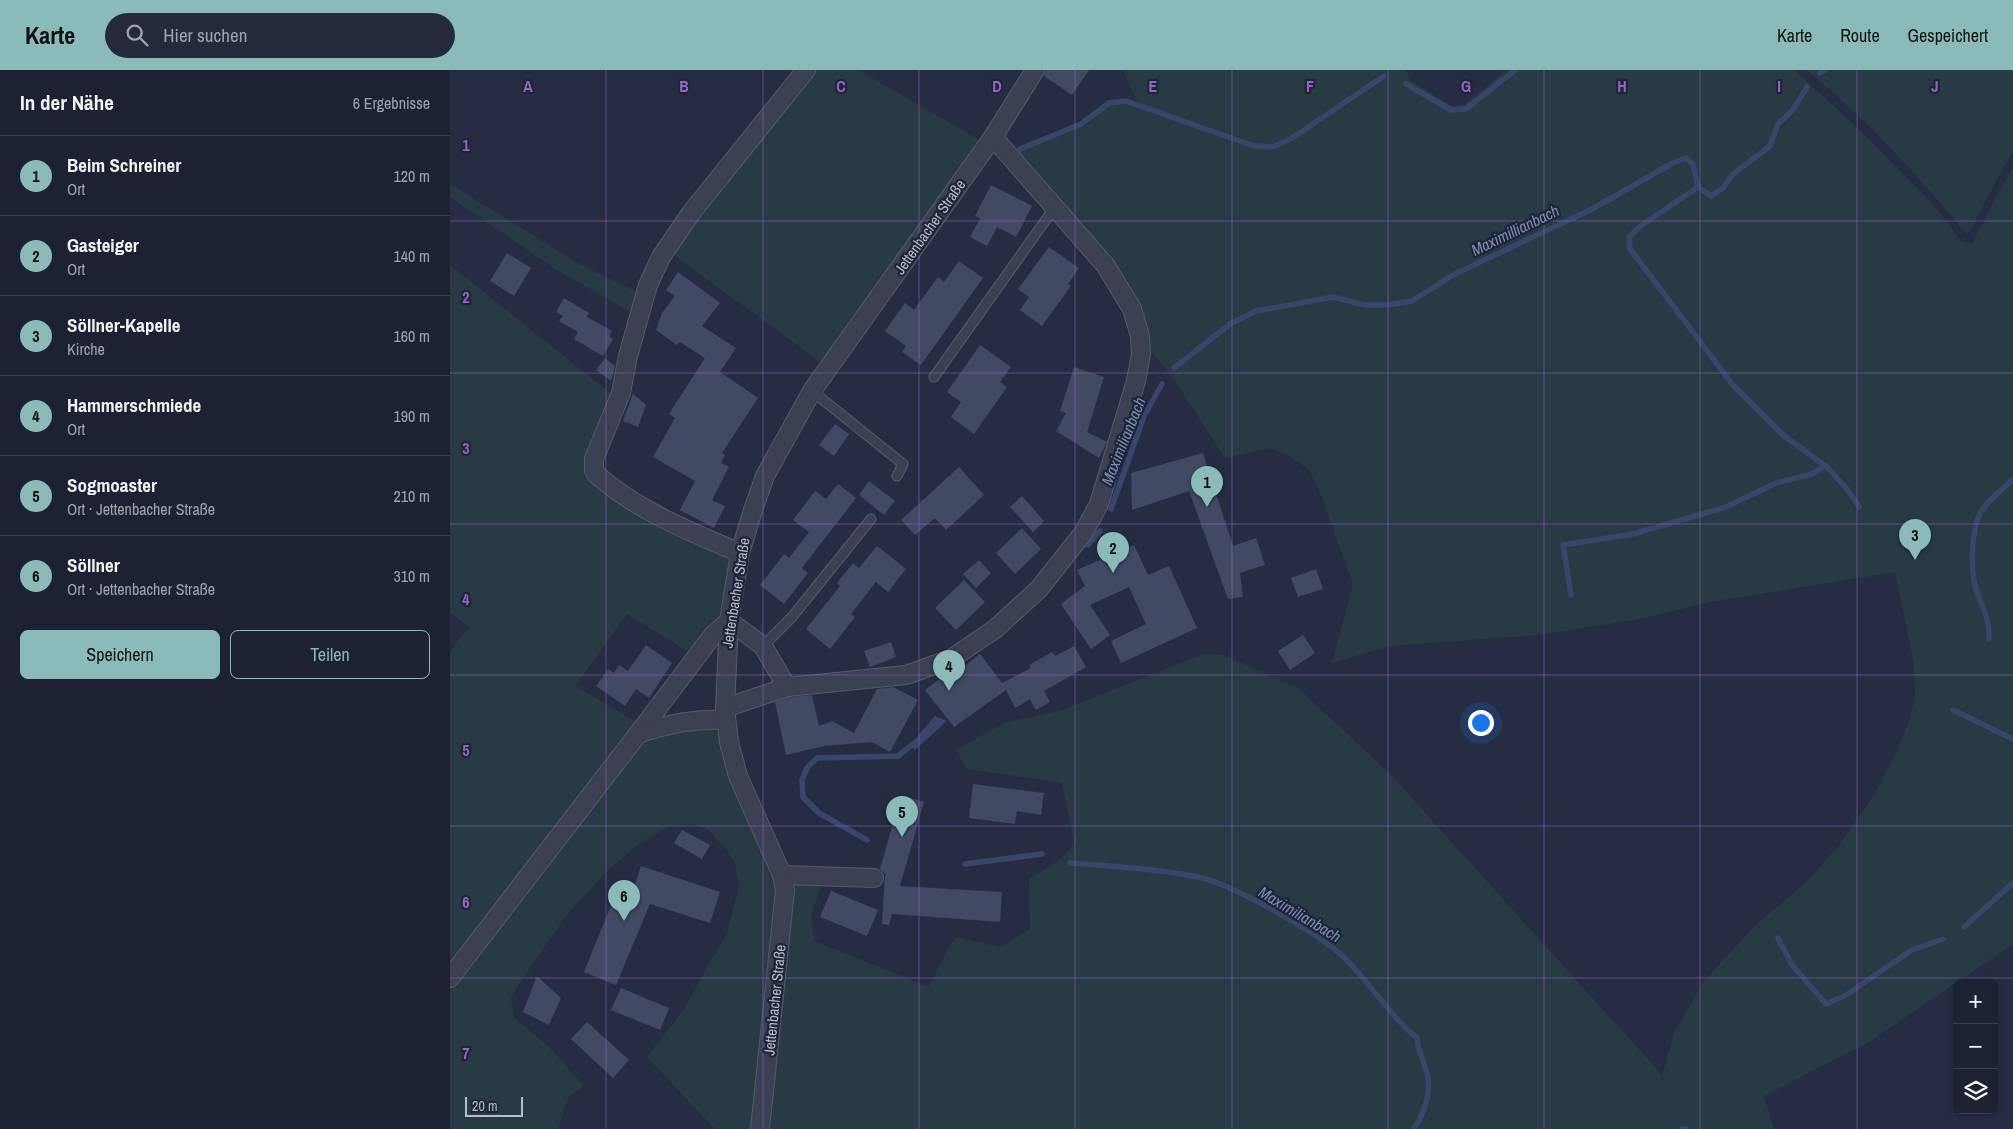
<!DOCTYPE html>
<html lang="de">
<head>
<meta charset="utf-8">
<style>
  body { margin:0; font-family:"Archivo Narrow",sans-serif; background:#252a3a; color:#f1f3f6 }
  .controls { position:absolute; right:15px; bottom:15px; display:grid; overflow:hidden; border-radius:8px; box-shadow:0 1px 4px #0004 }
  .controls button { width:45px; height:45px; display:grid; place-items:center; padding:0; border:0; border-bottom:1px solid #3a3f4d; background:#1c2232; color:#f1f3f6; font:25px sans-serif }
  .scale { position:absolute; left:15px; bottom:12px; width:58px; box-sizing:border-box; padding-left:5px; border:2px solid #b8bccc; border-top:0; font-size:14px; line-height:18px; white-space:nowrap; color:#b8bccc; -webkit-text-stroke:4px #1f2538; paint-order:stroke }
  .you { position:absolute; left:1030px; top:652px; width:18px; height:18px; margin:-12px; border:4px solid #fff; border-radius:50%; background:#1a73e8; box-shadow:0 0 0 8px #1a73e833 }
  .badge { display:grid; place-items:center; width:32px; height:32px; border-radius:50%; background:#8bbbb9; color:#111; font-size:16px; font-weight:700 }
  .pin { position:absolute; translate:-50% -41px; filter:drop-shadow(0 1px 2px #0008) }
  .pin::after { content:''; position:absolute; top:26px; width:18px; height:15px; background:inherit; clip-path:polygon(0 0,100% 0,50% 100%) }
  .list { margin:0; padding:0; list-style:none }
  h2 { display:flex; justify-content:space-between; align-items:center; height:65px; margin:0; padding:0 20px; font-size:21px }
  h2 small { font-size:16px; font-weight:400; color:#a0a4ac }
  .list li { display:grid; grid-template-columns:32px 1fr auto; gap:15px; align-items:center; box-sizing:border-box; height:80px; padding:0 20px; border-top:1px solid #3a3f4d }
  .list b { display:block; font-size:19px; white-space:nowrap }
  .list p { margin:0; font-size:16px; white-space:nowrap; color:#a0a4ac }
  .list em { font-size:16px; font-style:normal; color:#a0a4ac }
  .actions { display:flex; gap:10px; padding:15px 20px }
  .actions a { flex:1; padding:11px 0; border:1px solid #8bbbb9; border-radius:8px; text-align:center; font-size:18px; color:#8bbbb9 }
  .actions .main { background:#8bbbb9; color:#111 }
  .icon { flex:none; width:28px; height:28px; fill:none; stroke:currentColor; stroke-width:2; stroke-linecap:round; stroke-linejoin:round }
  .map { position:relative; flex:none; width:1563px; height:1059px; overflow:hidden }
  header { display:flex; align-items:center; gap:30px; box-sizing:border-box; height:70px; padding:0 25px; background:#8bbbb9; color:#111 }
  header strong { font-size:24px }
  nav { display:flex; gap:28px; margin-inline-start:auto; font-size:18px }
  .search { width:350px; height:45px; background:#252a3a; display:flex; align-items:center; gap:12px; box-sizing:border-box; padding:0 18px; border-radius:28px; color:#a0a4ac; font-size:19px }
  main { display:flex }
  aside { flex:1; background:#1c2232 }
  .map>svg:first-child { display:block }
</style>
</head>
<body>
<header>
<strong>Karte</strong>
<div class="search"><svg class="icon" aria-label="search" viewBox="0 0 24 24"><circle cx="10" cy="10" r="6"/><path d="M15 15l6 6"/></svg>Hier suchen</div>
<nav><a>Karte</a><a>Route</a><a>Gespeichert</a></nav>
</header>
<main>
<aside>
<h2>In der Nähe<small>6 Ergebnisse</small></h2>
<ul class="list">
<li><span class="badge">1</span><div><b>Beim Schreiner</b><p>Ort</p></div><em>120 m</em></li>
<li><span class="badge">2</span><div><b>Gasteiger</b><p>Ort</p></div><em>140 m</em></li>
<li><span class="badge">3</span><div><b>Söllner-Kapelle</b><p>Kirche</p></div><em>160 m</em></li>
<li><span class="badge">4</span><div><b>Hammerschmiede</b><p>Ort</p></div><em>190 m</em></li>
<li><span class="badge">5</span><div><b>Sogmoaster</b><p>Ort · Jettenbacher Straße</p></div><em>210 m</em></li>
<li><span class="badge">6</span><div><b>Söllner</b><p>Ort · Jettenbacher Straße</p></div><em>310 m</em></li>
</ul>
<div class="actions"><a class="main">Speichern</a><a>Teilen</a></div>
</aside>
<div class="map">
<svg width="1563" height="1059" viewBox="0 0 1563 1059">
  <rect width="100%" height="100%" fill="#262d43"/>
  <g fill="#283b44">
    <path d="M 365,0 L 408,0 L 533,72 L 372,293 L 222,184 L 239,156 Z"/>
    <path d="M 673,0 L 956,0 L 960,10 L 1002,36 L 1015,34 L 1056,0 L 1344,0 L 1408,58 L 1482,133 L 1511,171 L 1522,174 L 1563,96 L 1563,874 L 1419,972 L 1314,1026 L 1324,1059 L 318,1059 L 341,819 L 348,812 L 372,812 L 361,846 L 364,871 L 479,917 L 505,867 L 551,877 L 580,859 L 579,808 C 598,799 612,790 624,773 L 612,713 L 516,699 L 506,680 L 554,653 L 610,641 L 753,584 L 774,585 L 848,618 L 941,705 L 1212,1005 L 1224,964 L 1252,913 L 1305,856 L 1358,810 L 1390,774 L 1426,722 L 1446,683 L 1460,649 L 1465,626 L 1464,594 L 1445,502 L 1260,532 L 1190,549 L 1088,565 L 940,576 L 882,593 L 903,514 L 874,433 L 860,401 L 840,386 L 820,378 L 775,388 L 724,309 L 700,280 L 691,241 L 681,220 L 646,173 L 566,78 L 630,53 L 658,31 L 675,29 L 688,33 Z"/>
    <path d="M 1357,0 L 1563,0 L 1563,81 L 1517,165 C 1469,106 1416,49 1357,0 Z"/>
    <path d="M 0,114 L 131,195 L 189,223 L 186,234 L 179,241 L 107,200 L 0,127 Z"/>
    <path d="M 0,195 L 165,327 L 138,395 L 277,485 C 290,521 262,556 244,585 L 177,544 L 125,616 L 190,654 L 0,899 L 0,582 L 19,557 L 0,543 Z"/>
    <path d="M 254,653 L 268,661 L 274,683 L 327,813 L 303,1059 L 267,1059 L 263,1057 L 197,987 L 232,942 L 277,863 L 289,816 L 285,792 L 277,781 L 259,760 L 243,754 L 222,755 L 190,773 L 159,799 L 115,847 L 73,908 L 61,928 L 63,946 L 103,981 L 134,1016 L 119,1026 L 108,1059 L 0,1059 L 0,915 L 191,667 Z"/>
  </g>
  <path fill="#39456a" d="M 485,646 L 497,651 L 465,680 L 460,675 Z"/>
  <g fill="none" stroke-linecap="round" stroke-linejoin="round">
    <g stroke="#39456a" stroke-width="5.5">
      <path d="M 1370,3 L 1375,0"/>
      <path d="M 956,14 L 1001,40 L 1016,39 L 1065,0"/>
      <path d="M 570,79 L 631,54 L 659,33 L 676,31 L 804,76 L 823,77 L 842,68 L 934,6"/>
      <path d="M 1248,117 L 1189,157 L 1179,167 L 1180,179 L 1283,315 L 1333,365 L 1377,397 L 1398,420 L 1409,437"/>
      <path d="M 724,298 L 780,254 L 806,241 L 883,227 L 914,235 L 938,235 L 962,231 L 1003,205 L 1144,138 L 1221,94 L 1236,88 L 1243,94 L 1248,117 L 1261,126 L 1273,118 L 1283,104 L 1320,76 L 1328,54 L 1342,41 L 1357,17"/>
      <path d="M 661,439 L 694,346 L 712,314"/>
      <path d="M 638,475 L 650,461"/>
      <path d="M 1121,525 L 1113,475 L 1183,464 L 1276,437 L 1326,413 L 1362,404 L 1375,396"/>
      <path d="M 1539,569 C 1540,550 1533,539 1527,522 C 1520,504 1521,463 1529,446 C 1535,432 1552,420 1563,409"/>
      <path d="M 1503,640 L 1563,669"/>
      <path d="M 417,770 L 369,743 L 353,727 L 352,710 L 357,698 L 367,688 L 448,686 L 466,672"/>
      <path d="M 620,793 C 662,796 706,799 748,807 C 782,814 860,859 888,882 C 918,908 937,944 967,968 C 968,980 972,988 976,999 C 983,1020 975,1041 964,1059"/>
      <path d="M 515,794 L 592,784"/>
      <path d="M 1514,857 L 1563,813"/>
      <path d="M 1328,868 L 1342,895 L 1376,934 L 1396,925 L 1462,880 L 1493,869"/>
      <path d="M 1232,1059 L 1236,1059"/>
    </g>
  </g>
  <g fill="#424a63">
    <path d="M 596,0 L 639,0 L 622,25 L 594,6 Z"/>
    <path d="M 541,115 L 582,136 L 566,167 L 547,157 L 537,176 L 520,167 L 530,149 L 525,146 Z"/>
    <path d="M 599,177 L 629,198 L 618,214 L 621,216 L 592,256 L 570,240 L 579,227 L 568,219 Z"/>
    <path d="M 57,183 L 81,198 L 64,226 L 40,211 Z"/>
    <path d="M 509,191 L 533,208 L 471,295 L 452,282 L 456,276 L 435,261 L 455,233 L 464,240 L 488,207 L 494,212 Z"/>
    <path d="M 228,202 L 270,233 L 252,256 L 286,278 L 270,302 L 308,328 L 272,383 L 275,385 L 271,393 L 279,397 L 262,430 L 275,436 L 264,458 L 230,440 L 245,411 L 203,387 L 225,348 L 219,344 L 255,288 L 230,272 L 227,275 L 206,260 L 212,243 L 225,226 L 216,220 Z"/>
    <path d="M 114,228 L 139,243 L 137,247 L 162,261 L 159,267 L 163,269 L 153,286 L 124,269 L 128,262 L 109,251 L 113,246 L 106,242 Z"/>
    <path d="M 530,275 L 561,297 L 550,312 L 557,317 L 524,364 L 501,347 L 511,332 L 497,322 Z"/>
    <path d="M 155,288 L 165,296 L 161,311 L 146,300 Z"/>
    <path d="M 624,297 L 654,307 L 637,362 L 657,372 L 649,388 L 606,361 L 616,343 L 610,341 Z"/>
    <path d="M 183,324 L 196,335 L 188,357 L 173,351 Z"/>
    <path d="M 385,354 L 399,364 L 384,386 L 369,375 Z"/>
    <path d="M 753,383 L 783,476 L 806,468 L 815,495 L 790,503 L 793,527 L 778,529 L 739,421 L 682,440 L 681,403 Z"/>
    <path d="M 509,397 L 534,425 L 496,460 L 485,448 L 465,465 L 451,450 Z"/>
    <path d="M 419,411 L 445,431 L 434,445 L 409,425 Z"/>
    <path d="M 388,414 L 406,428 L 352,498 L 358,503 L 334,534 L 310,515 L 334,484 L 339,488 L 359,462 L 343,450 L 365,421 L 376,429 Z"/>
    <path d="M 572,426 L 594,451 L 583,462 L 560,437 Z"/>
    <path d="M 572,458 L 591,479 L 565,504 L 546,483 Z"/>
    <path d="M 684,475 L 698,505 L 719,496 L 747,558 L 671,593 L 661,571 L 696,554 L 679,517 L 640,535 L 660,565 L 641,579 L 611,534 L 635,516 L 627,500 Z"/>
    <path d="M 427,476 L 456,499 L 438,522 L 426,512 L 401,544 L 405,547 L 380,579 L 356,559 L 390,516 L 387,513 L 403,493 L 409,498 Z"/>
    <path d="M 529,490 L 541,503 L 526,518 L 513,504 Z"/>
    <path d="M 866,499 L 873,519 L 848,527 L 841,508 Z"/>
    <path d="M 514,510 L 535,532 L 506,560 L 485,538 Z"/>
    <path d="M 853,565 L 865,583 L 840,600 L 828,581 Z"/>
    <path d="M 441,572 L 446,587 L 420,597 L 414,581 Z"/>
    <path d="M 196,575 L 222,593 L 199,628 L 186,619 L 175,636 L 146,616 L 158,599 L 164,603 L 169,595 L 178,601 Z"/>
    <path d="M 624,576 L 636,597 L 594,621 L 600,632 L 586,640 L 580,629 L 565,638 L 556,620 L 504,657 L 475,620 L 500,601 L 503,605 L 530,584 L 552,613 L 581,598 L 579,595 L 602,582 L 605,586 Z"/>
    <path d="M 443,617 L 468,630 L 440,682 L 422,672 L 374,676 L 336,685 L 325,632 L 339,627 L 362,625 L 369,656 L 382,651 L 404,663 L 427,619 Z"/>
    <path d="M 523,714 L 594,723 L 591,745 L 567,741 L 565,754 L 519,748 Z"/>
    <path d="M 451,725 L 474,732 L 450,816 L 552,822 L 550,852 L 442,844 L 439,855 L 432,854 L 435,804 L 430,799 Z"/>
    <path d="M 232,760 L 260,775 L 252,789 L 224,773 Z"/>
    <path d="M 191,796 L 270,822 L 260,853 L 200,834 L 166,915 L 134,902 L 165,826 L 174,829 L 176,822 L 182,824 Z"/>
    <path d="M 381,821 L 428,840 L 417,866 L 370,847 Z"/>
    <path d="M 87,906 L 111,928 L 99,955 L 73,942 Z"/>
    <path d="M 171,918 L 219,938 L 210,960 L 161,940 Z"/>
    <path d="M 137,952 L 179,990 L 163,1008 L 121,969 Z"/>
  </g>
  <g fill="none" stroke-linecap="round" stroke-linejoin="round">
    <g stroke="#565b6d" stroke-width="11">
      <g id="service">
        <path d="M 484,307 L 605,137"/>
        <path d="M 362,321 L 453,394 L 447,406"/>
        <path d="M 313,576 L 342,547 L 421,449"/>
      </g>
    </g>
    <g stroke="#565b6d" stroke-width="20">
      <g id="minor">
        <path d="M 290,483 C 241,462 188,441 147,405 L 144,400 L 144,389 L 171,323 L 178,286 L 198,215 L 211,187 L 241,143 L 356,0"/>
        <path d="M 275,638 L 337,617 L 456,605 L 501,589 L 545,559 L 589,519 L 634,462 L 649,434 L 686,311 L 691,284 L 690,266 L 682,239 L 656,196 L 543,67"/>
        <path d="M 188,664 L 263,565 L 279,551 L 313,576 L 337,617"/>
        <path d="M 332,805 L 424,808"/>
        <path d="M 0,908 L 188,664 C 218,654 245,648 276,650"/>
        <path d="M 310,1059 L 335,820 L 332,805 L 288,706 L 279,672 L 275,638 L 279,551 L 290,483 L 303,440 L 315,406 L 362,321 L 543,67 L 585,0"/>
      </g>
    </g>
    <use href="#service" stroke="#3b4053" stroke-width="9"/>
    <use href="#minor" stroke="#3b4053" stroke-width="18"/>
  </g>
  <path fill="none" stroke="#9366c4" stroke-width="1" stroke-opacity="0.55" d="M 156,0 L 156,1059M 313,0 L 313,1059M 469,0 L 469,1059M 625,0 L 625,1059M 782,0 L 782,1059M 938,0 L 938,1059M 1094,0 L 1094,1059M 1250,0 L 1250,1059M 1407,0 L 1407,1059M 0,151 L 1563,151M 0,303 L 1563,303M 0,454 L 1563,454M 0,605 L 1563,605M 0,756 L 1563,756M 0,908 L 1563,908"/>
  <g text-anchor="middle" stroke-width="4.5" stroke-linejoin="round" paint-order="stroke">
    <g font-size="15" fill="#b8bccc" stroke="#1f2538">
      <text transform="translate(480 157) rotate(-55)" y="5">Jettenbacher Straße</text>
      <text transform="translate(286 523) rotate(-81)" y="5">Jettenbacher Straße</text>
      <text transform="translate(325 930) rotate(-84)" y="5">Jettenbacher Straße</text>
    </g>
    <g font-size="16" font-style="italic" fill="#7e8cb4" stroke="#1f2538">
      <text transform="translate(1065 160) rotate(-26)" y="6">Maximillianbach</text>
      <text transform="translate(673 371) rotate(-68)" y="6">Maximilianbach</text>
      <text transform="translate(850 844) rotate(31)" y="6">Maximilianbach</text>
    </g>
  </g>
  <g font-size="16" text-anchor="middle" font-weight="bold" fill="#9366c4" stroke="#1f2538" stroke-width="4.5" stroke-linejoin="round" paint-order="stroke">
    <text x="78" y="22">A</text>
    <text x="234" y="22">B</text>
    <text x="391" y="22">C</text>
    <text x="547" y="22">D</text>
    <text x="703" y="22">E</text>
    <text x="860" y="22">F</text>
    <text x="1016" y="22">G</text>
    <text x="1172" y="22">H</text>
    <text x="1329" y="22">I</text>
    <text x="1485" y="22">J</text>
    <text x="16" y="81">1</text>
    <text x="16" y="233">2</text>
    <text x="16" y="384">3</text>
    <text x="16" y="535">4</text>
    <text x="16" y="686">5</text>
    <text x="16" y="838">6</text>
    <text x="16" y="989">7</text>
  </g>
</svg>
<div class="controls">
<button>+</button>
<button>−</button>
<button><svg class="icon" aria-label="layers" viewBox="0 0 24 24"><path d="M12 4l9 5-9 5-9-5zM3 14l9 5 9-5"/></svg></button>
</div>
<div class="scale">20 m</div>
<div class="you"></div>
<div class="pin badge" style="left:757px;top:437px">1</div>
<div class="pin badge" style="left:663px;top:503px">2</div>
<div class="pin badge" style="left:1465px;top:490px">3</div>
<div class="pin badge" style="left:499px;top:621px">4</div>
<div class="pin badge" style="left:452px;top:767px">5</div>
<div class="pin badge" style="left:174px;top:851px">6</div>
</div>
</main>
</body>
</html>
